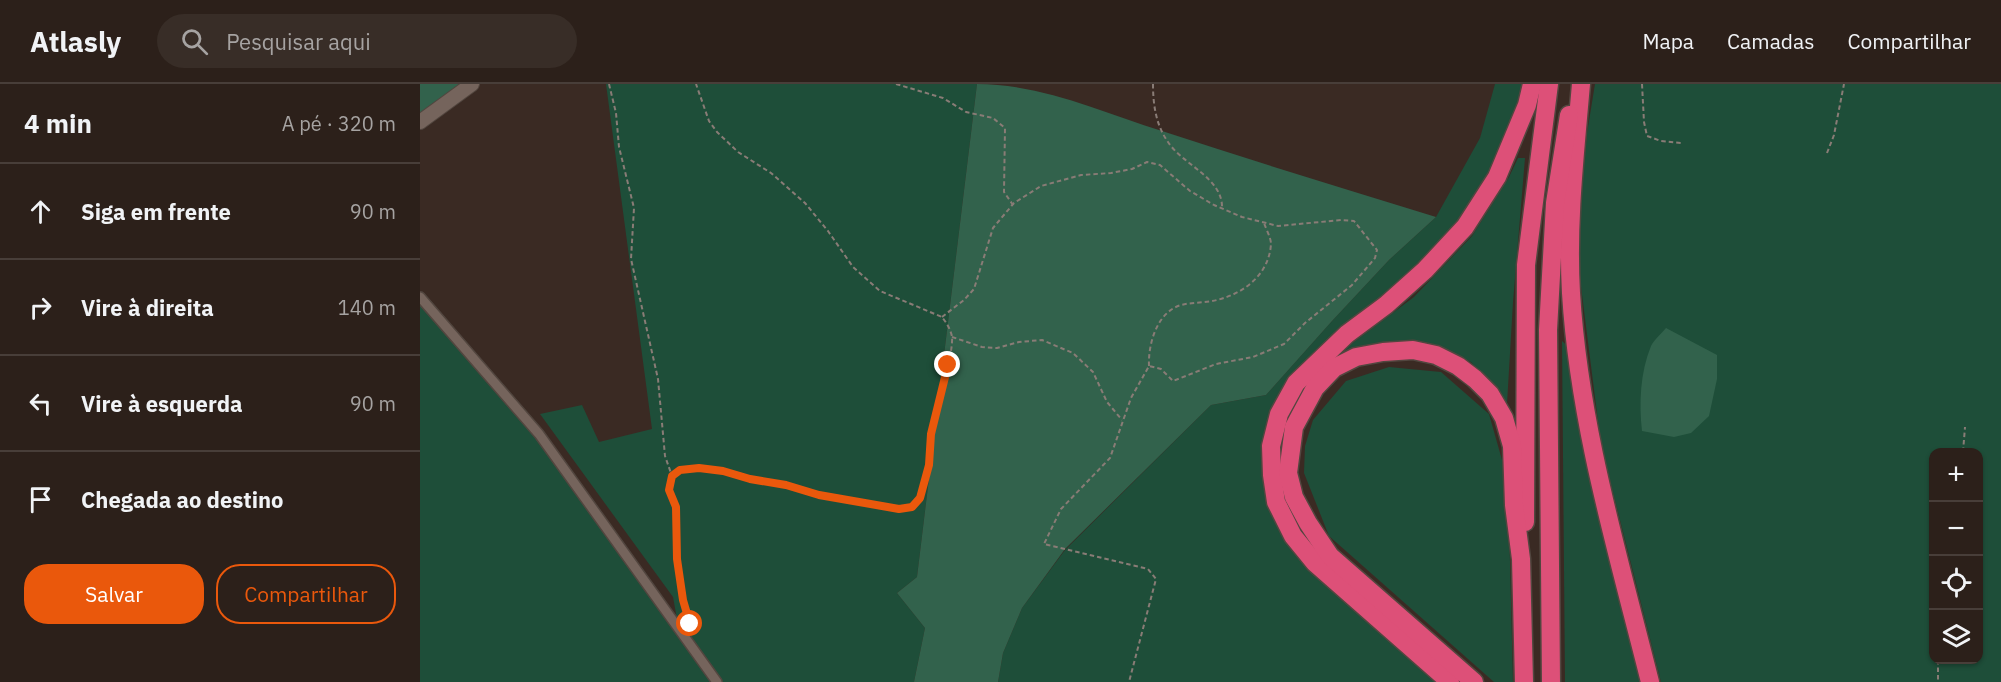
<!DOCTYPE html>
<html lang="pt">
<head>
<meta charset="utf-8">
<style>
  body { margin:0; font-family:"IBM Plex Sans",sans-serif; background:#382d27; color:#f1f3f6 }
  .controls { position:absolute; right:18px; bottom:18px; display:grid; overflow:hidden; border-radius:12px; box-shadow:0 2px 4px #0004 }
  .controls button { width:54px; height:54px; display:grid; place-items:center; padding:0; border:0; border-bottom:2px solid #483e39; background:#2c201a; color:#f1f3f6; font:30px sans-serif }
  .stop { position:absolute; width:18px; height:18px; margin:-14px; border:4px solid #ea580c; border-radius:50%; background:#fff }
  .stop.end { background:#ea580c; border-color:#fff; box-shadow:0 2px 6px #0008 }
  .list { margin:0; padding:0; list-style:none }
  h2 { display:flex; justify-content:space-between; align-items:center; height:78px; margin:0; padding:0 24px; font-size:26px }
  h2 small { font-size:20px; font-weight:400; color:#a6a3a2 }
  .list li { display:grid; grid-template-columns:39px 1fr auto; gap:18px; align-items:center; box-sizing:border-box; height:96px; padding:0 24px; border-top:2px solid #483e39 }
  .list b { display:block; font-size:22px; white-space:nowrap }
  .list em { font-size:20px; font-style:normal; color:#a6a3a2 }
  .actions { display:flex; gap:12px; padding:18px 24px }
  .actions a { flex:1; padding:14px 0; border:2px solid #ea580c; border-radius:24px; text-align:center; font-size:21px; color:#ea580c }
  .actions .main { background:#ea580c; color:#fff }
  .icon { flex:none; width:33px; height:33px; fill:none; stroke:currentColor; stroke-width:2; stroke-linecap:round; stroke-linejoin:round }
  .map { position:relative; flex:none; width:1581px; height:598px; overflow:hidden }
  header { display:flex; align-items:center; gap:36px; box-sizing:border-box; height:84px; padding:0 30px; background:#2c201a; border-bottom:2px solid #483e39 }
  header strong { font-size:28px }
  nav { display:flex; gap:33px; margin-inline-start:auto; font-size:21px }
  .search { width:420px; height:54px; background:#382d27; display:flex; align-items:center; gap:15px; box-sizing:border-box; padding:0 21px; border-radius:33px; color:#a6a3a2; font-size:22px }
  main { display:flex }
  aside { flex:1; background:#2c201a }
  .map>svg:first-child { display:block }
</style>
</head>
<body>
<header>
<strong>Atlasly</strong>
<div class="search"><svg class="icon" aria-label="search" viewBox="0 0 24 24"><circle cx="10" cy="10" r="6"/><path d="M15 15l6 6"/></svg>Pesquisar aqui</div>
<nav><a>Mapa</a><a>Camadas</a><a>Compartilhar</a></nav>
</header>
<main>
<aside>
<h2>4 min<small>A pé · 320 m</small></h2>
<ul class="list">
<li><svg class="icon" aria-label="ahead" viewBox="0 0 24 24"><path d="M12 20V5M6 11l6-6 6 6"/></svg><div><b>Siga em frente</b></div><em>90 m</em></li>
<li><svg class="icon" aria-label="right" viewBox="0 0 24 24"><path d="M7 20v-9h11M14 6l5 5-5 5"/></svg><div><b>Vire à direita</b></div><em>140 m</em></li>
<li><svg class="icon" aria-label="left" viewBox="0 0 24 24"><path d="M17 20v-9H6M10 6l-5 5 5 5"/></svg><div><b>Vire à esquerda</b></div><em>90 m</em></li>
<li><svg class="icon" aria-label="arrive" viewBox="0 0 24 24"><path d="M6 21V4h12l-3 4 3 4H6"/></svg><div><b>Chegada ao destino</b></div></li>
</ul>
<div class="actions"><a class="main">Salvar</a><a>Compartilhar</a></div>
</aside>
<div class="map">
<svg width="1581" height="598" viewBox="0 0 1581 598">
  <rect width="100%" height="100%" fill="#3a2a23"/>
  <g fill="#1e4e39" fill-rule="evenodd">
    <path d="M 186,0 L 557,0 L 497,493 L 477,509 L 505,544 L 494,598 L 0,598 L 0,214 L 130,369 L 257,535 L 253,513 L 120,330 L 162,321 L 179,358 L 232,345 Z"/>
    <path d="M 1075,0 L 1106,0 L 1074,88 L 1041,140 L 974,205 L 868,300 L 851,362 L 873,452 L 1030,598 L 578,598 L 583,569 L 602,524 L 645,466 L 791,321 L 846,311 L 912,237 L 969,176 L 1016,133 L 1060,54 Z"/>
    <path d="M 1175,0 L 1581,0 L 1581,598 L 1241,598 L 1181,361 L 1156,163 L 1167,49 ZM 1514,368 L 1558,368 L 1558,576 L 1514,576 Z"/>
    <path d="M 1098,74 L 1105,74 L 1093,218 L 1087,320 L 1051,278 L 1008,261 L 924,273 L 923,266 L 994,213 L 1052,152 L 1089,93 Z"/>
    <path d="M 1142,257 L 1151,265 L 1225,598 L 1145,598 Z"/>
    <path d="M 969,283 L 1021,288 L 1069,330 L 1088,397 L 1093,598 L 1074,598 L 909,452 L 884,389 L 885,362 L 893,336 L 926,297 Z"/>
  </g>
  <g fill="#32624c">
    <path d="M 0,0 L 52,0 L 0,38 Z"/>
    <path d="M 557,0 C 621,0 682,28 742,47 C 833,77 925,105 1016,133 L 969,176 L 912,237 L 846,311 L 791,321 L 645,465 L 602,524 L 583,569 L 578,598 L 494,598 L 505,544 L 477,509 L 497,493 Z"/>
    <path d="M 1246,244 L 1297,271 L 1297,295 L 1289,332 L 1271,349 L 1254,353 L 1222,347 C 1219,319 1220,289 1231,262 C 1234,256 1241,250 1246,244 Z"/>
  </g>
  <g fill="none" stroke-linecap="round" stroke-linejoin="round">
    <g stroke="#52463f" stroke-width="12">
      <path id="street" d="M 0,213 L 119,350 L 297,598"/>
    </g>
    <g stroke="#52463f" stroke-width="16">
      <path id="secondary" d="M 0,38 L 52,0"/>
    </g>
    <g stroke="#52463f" stroke-width="21">
      <g id="highway">
        <path d="M 1161,0 C 1155,70 1147,139 1151,209 C 1159,341 1198,470 1230,598"/>
        <path d="M 1105,438 L 1106,181 L 1129,0"/>
        <path d="M 1030,598 L 895,479 L 873,452 L 856,418 L 852,391 L 851,362 L 859,330 L 876,299 L 927,250 L 966,221 L 1005,186 L 1045,143 L 1077,93 L 1107,21 L 1112,0"/>
        <path d="M 1054,598 L 910,472 L 888,439 L 874,413 L 868,389 L 874,343 L 895,304 L 914,284 L 936,273 L 963,268 L 993,266 L 1016,271 L 1038,282 L 1055,295 L 1070,310 L 1084,334 L 1092,362 L 1094,421 L 1101,475 L 1104,598"/>
        <path d="M 1131,598 L 1128,246 L 1135,119 L 1149,31"/>
      </g>
    </g>
    <g stroke="#897c76" stroke-width="2" stroke-dasharray="4.5 3" stroke-linecap="butt">
      <path d="M 189,0 L 196,29 L 199,63 L 214,124 L 211,175 L 238,295 L 245,372 L 252,392"/>
      <path d="M 476,0 L 523,14 L 546,28 L 573,34 L 585,44 L 584,108 L 593,121"/>
      <path d="M 733,0 C 733,21 736,41 748,58 C 763,81 803,94 802,124"/>
      <path d="M 1222,0 L 1224,38 L 1227,52 L 1241,57 L 1261,59"/>
      <path d="M 1407,69 L 1414,51 L 1424,0"/>
      <path d="M 522,233 L 544,216 L 554,205 L 573,144 L 594,119 L 621,102 L 661,91 L 691,89 L 712,85 L 727,78 L 740,81 L 770,107 L 794,121 L 822,133 L 858,142 L 921,136 L 934,137 L 957,166 L 955,174 L 932,201 L 885,239 L 864,260 L 833,273 L 796,280 L 753,297 L 741,285 L 729,282 L 711,314 L 690,374 L 641,425 L 624,460 L 728,485 L 736,495 L 709,598"/>
      <path d="M 532,253 L 562,263 L 577,264 L 599,258 L 622,256 L 653,269 L 673,288 L 687,318 L 702,336"/>
      <path d="M 729,282 C 728,260 737,228 761,221 C 773,218 786,219 797,216 C 825,209 849,190 851,160 C 851,154 846,145 844,139"/>
      <path d="M 1543,368 L 1545,343"/>
      <path d="M 1514,476 L 1514,480"/>
      <path d="M 270,542 L 263,516 L 257,475 L 256,423 L 249,406 L 252,392 C 275,375 306,390 331,395 C 343,398 355,399 367,402 C 390,407 472,432 491,423 C 494,422 499,417 501,414 C 510,394 508,372 511,351 C 513,336 518,321 522,307 C 525,293 533,266 532,253 C 531,246 526,238 522,233 L 460,207 L 433,183 L 408,147 L 385,119 L 351,89 L 318,68 L 297,48 L 289,37 L 276,0"/>
      <path d="M 1518,576 L 1518,598"/>
    </g>
    <use href="#street" stroke="#75645c" stroke-width="9"/>
    <use href="#secondary" stroke="#75645c" stroke-width="14"/>
    <use href="#highway" stroke="#dd5078" stroke-width="18"/>
  </g>
  <g fill="none" stroke-linecap="round" stroke-linejoin="round">
    <path stroke="#ea580c" stroke-width="8" d="M 270,540 L 263,516 L 257,475 L 256,423 L 249,406 L 252,392 L 260,386 L 279,384 L 303,387 L 330,395 L 366,401 L 399,411 L 479,425 L 492,423 L 500,414 L 509,381 L 511,350 L 528,281"/>
  </g>
</svg>
<div class="controls">
<button>+</button>
<button>−</button>
<button><svg class="icon" aria-label="locate" viewBox="0 0 24 24"><circle cx="12" cy="12" r="6"/><path d="M12 2v4M12 18v4M2 12h4M18 12h4"/></svg></button>
<button><svg class="icon" aria-label="layers" viewBox="0 0 24 24"><path d="M12 4l9 5-9 5-9-5zM3 14l9 5 9-5"/></svg></button>
</div>
<div class="stop" style="left:270px;top:540px"></div>
<div class="stop end" style="left:528px;top:281px"></div>
</div>
</main>
</body>
</html>
